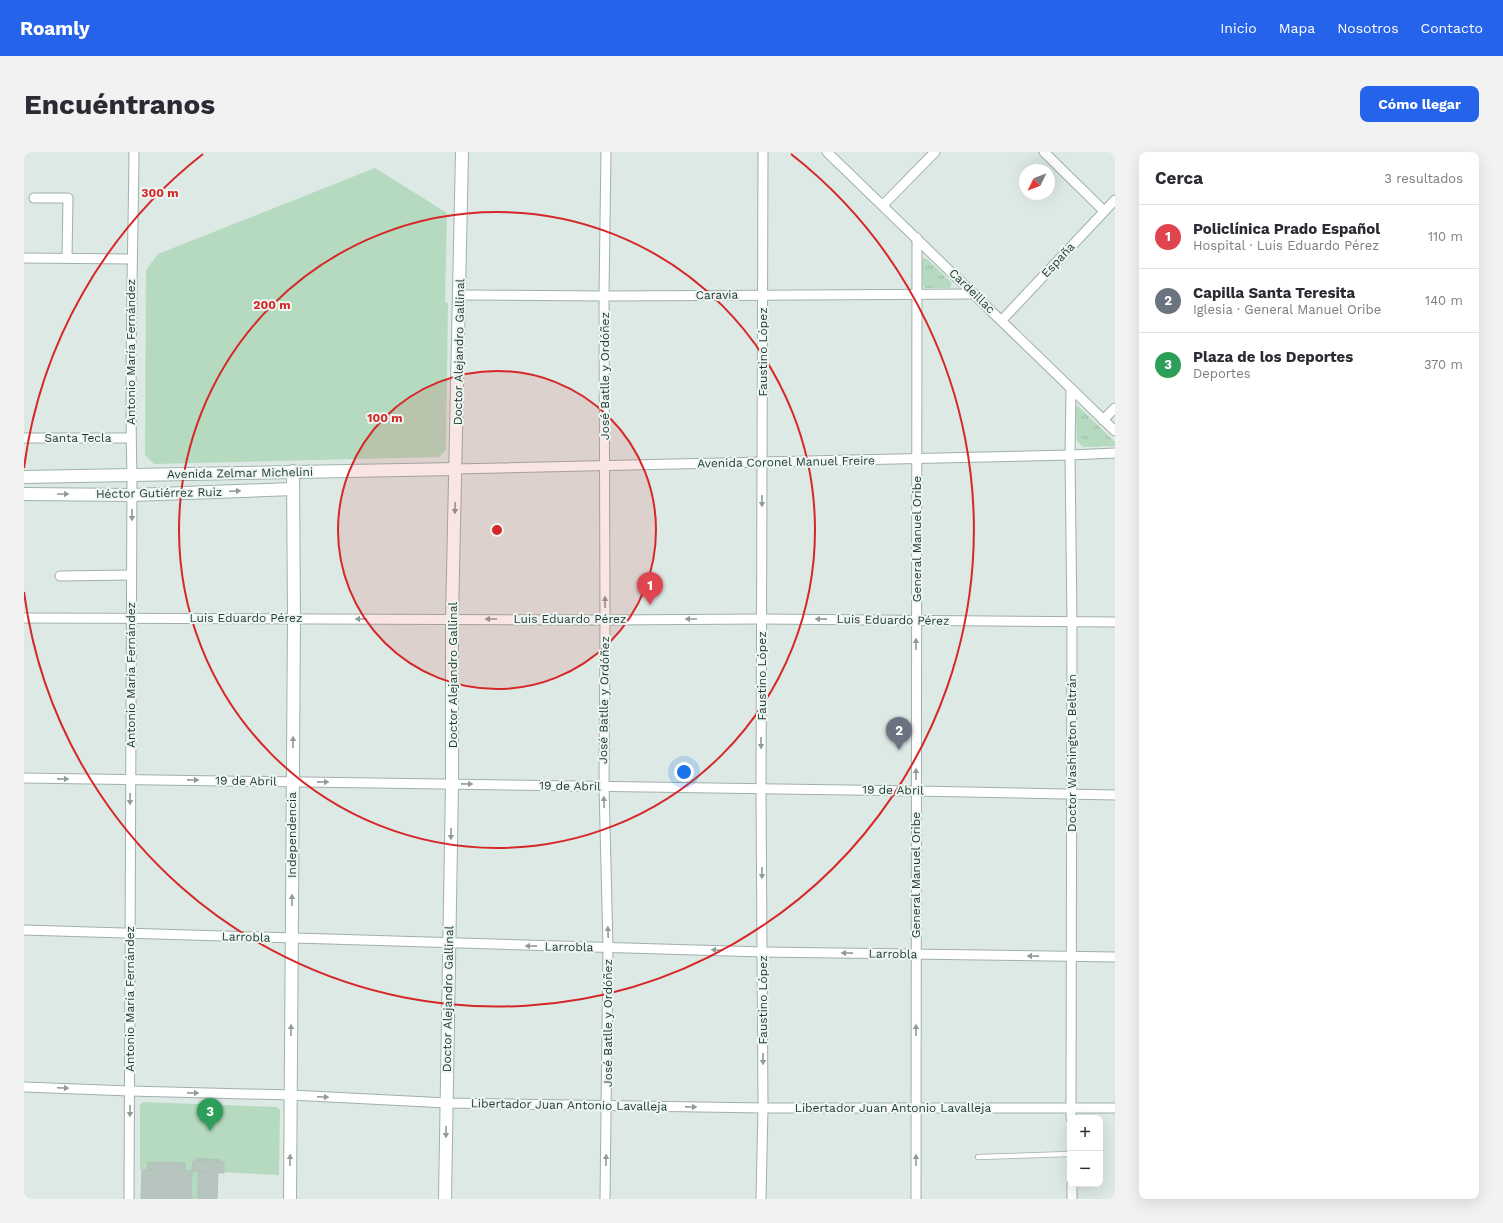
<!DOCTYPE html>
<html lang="es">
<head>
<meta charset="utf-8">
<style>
  body { margin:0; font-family:"Work Sans",sans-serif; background:#f2f2f3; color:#2b2b33 }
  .controls { position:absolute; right:12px; bottom:12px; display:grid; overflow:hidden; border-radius:8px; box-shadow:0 4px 16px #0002 }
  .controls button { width:36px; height:36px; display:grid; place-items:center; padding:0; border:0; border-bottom:1px solid #e1e1e2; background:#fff; color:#2b2b33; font:20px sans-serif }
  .compass { position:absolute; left:995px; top:12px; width:36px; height:36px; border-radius:50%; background:#fff; box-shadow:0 4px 16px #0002; rotate:227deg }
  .you { position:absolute; left:660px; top:620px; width:14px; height:14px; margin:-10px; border:3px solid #fff; border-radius:50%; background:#1a73e8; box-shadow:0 0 0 6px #1a73e833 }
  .badge { display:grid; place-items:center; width:26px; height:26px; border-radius:50%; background:#2563eb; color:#fff; font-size:13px; font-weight:700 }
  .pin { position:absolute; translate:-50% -33px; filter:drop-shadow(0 1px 2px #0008) }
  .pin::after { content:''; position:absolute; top:21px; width:14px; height:12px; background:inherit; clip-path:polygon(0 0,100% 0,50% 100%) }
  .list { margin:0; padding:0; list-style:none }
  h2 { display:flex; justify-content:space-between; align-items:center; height:52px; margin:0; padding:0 16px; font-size:17px }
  h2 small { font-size:13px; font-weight:400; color:#7c7c81 }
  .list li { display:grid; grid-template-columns:26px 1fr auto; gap:12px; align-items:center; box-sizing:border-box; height:64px; padding:0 16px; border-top:1px solid #e1e1e2 }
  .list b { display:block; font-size:15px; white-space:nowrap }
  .list p { margin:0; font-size:13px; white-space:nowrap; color:#7c7c81 }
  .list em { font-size:13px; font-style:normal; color:#7c7c81 }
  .map { position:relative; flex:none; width:1091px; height:1047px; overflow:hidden; border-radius:8px }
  header { display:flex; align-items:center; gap:24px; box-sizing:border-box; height:56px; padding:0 20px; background:#2563eb; color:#fff }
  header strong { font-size:19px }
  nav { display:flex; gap:22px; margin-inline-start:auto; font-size:14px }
  .intro { display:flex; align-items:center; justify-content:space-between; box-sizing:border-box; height:96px; padding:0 24px }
  h1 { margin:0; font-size:28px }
  .button { padding:10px 18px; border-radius:8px; background:#2563eb; color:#fff; font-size:14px; font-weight:700 }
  main { display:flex; gap:24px; padding:0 24px }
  aside { flex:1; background:#fff; border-radius:8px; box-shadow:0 4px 16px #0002 }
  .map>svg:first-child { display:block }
</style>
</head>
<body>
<header>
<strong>Roamly</strong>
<nav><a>Inicio</a><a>Mapa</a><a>Nosotros</a><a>Contacto</a></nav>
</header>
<div class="intro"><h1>Encuéntranos</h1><a class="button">Cómo llegar</a></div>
<main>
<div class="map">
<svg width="1091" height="1047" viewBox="0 0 1091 1047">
  <defs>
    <pattern id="grass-tufts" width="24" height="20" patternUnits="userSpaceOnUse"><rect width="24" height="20" fill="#b6dabf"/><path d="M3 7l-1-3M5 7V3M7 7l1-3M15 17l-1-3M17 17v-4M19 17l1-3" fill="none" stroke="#9cbca5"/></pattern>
  </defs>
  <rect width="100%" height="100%" fill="#dde9e4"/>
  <g fill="url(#grass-tufts)">
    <path d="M 900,106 L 903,107 L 928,131 L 926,136 L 902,136 L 899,134 L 897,108 Z"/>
    <path d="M 1054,254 L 1091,290 L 1091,294 L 1059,295 L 1053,289 L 1052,255 Z"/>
  </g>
  <g fill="#b6dabf">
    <path d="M 351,16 L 423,61 L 421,150 L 424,151 L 422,298 L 415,305 L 130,312 L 121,303 L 122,118 L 134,102 Z"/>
    <path d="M 119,950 L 253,955 L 256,958 L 255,1023 L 194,1020 L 193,1047 L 117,1047 L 118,1018 L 116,1018 L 116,953 Z"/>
  </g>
  <g fill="#b6c6bf" stroke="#b0c2ba">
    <path d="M 172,1006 L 196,1008 L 196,1010 L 172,1010 Z"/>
    <path d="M 169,1009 L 200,1010 L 200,1021 L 168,1019 Z"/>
    <path d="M 124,1010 L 161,1011 L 161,1019 L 123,1018 Z"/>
    <path d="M 118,1018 L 168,1019 L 167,1047 L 117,1047 Z"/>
    <path d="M 174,1020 L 194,1020 L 193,1047 L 174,1047 Z"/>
  </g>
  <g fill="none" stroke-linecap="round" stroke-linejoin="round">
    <g stroke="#a0b0ab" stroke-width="6">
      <path id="lane" d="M 954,1005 L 1046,1002"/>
    </g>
    <g stroke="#a0b0ab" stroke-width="11">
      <g id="street">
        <path d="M 803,0 L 1091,279"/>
        <path d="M 1020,0 L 1080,59"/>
        <path d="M 10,46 L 44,46 L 43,106"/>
        <path d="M 859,53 L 911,0"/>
        <path d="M 0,106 L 108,107"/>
        <path d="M 436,143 L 580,144 L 950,142"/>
        <path d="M 978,168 L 1091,48"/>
        <path d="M 1047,237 L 1046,303 L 1048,470 L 1047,966"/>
        <path d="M 1079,268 L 1091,256"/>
        <path d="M 0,286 L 107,286"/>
        <path d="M 432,317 L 1046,303 L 1091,301"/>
        <path d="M 36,424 L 107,423"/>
        <path d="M 0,466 L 581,468 L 738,467 L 1091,470"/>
        <path d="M 0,626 L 892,639 L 1091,643"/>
        <path d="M 0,778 L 739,800 L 1091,805"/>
        <path d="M 0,935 L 106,939 L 267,943 L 423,951 L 739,956 L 1091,956"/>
        <path d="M 1048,1032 L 1048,1047"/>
        <path d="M 105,1047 L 108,324 C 105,216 109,108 110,0"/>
        <path d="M 581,1047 L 584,795 L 580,634 L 581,468 L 580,144 L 582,0"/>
        <path d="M 737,1047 L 739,956 L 737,636 L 739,0"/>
        <path d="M 892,1047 L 893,86"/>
      </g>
    </g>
    <g stroke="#9db4ab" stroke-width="14">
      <g id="secondary">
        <path d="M 0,325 L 432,317"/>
        <path d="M 0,342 L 108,343 L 269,337"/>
        <path d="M 266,1047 L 270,466 L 269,319"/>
        <path d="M 421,1047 L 428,632 L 428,467 L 438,0"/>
      </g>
    </g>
    <use href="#lane" stroke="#fff" stroke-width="4.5"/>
    <use href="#street" stroke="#fff" stroke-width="9"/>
    <use href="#secondary" stroke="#fff" stroke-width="12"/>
  </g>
  <defs><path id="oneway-solid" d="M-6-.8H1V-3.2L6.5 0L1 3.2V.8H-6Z"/></defs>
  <g fill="#8f9c98">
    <use href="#oneway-solid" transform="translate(211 339) rotate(-2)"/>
    <use href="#oneway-solid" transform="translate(39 342)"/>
    <use href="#oneway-solid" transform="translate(738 349) rotate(90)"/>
    <use href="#oneway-solid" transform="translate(431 356) rotate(91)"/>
    <use href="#oneway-solid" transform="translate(108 363) rotate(90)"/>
    <use href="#oneway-solid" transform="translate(581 450) rotate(-90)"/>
    <use href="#oneway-solid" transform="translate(337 467) rotate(-180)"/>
    <use href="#oneway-solid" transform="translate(467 467) rotate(-180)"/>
    <use href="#oneway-solid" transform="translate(667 467) rotate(180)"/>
    <use href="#oneway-solid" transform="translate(797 467) rotate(-179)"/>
    <use href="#oneway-solid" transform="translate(892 492) rotate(-90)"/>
    <use href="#oneway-solid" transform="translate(269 590) rotate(-89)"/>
    <use href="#oneway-solid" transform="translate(737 591) rotate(90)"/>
    <use href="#oneway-solid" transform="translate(892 622) rotate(-90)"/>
    <use href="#oneway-solid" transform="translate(39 627) rotate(1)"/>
    <use href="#oneway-solid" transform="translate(169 628) rotate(1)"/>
    <use href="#oneway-solid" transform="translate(299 630) rotate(1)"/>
    <use href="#oneway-solid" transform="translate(443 632) rotate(1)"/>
    <use href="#oneway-solid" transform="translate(106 647) rotate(90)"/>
    <use href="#oneway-solid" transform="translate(580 650) rotate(-92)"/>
    <use href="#oneway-solid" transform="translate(427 682) rotate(91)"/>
    <use href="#oneway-solid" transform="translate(738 721) rotate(90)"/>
    <use href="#oneway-solid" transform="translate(268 748) rotate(-90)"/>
    <use href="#oneway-solid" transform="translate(584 780) rotate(-92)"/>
    <use href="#oneway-solid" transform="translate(507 794) rotate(-179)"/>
    <use href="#oneway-solid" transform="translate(693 798) rotate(-178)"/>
    <use href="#oneway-solid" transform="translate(823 801) rotate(-179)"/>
    <use href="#oneway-solid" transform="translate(1009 804) rotate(-179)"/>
    <use href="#oneway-solid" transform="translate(267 878) rotate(-89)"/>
    <use href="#oneway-solid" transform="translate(892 878) rotate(-90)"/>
    <use href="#oneway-solid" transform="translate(739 907) rotate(90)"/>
    <use href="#oneway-solid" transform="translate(39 936) rotate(2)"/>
    <use href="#oneway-solid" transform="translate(169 941) rotate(1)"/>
    <use href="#oneway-solid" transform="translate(299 945) rotate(3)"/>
    <use href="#oneway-solid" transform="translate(667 955) rotate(1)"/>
    <use href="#oneway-solid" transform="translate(106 959) rotate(91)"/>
    <use href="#oneway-solid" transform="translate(422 980) rotate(91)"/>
    <use href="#oneway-solid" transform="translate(266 1008) rotate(-89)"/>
    <use href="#oneway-solid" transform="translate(582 1008) rotate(-89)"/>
    <use href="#oneway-solid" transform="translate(892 1008) rotate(-90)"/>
  </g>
  <circle cx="473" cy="378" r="159" fill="#d62828" fill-opacity=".12"/>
  <g fill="none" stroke="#d62828" stroke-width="2">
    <circle cx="473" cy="378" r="159"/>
    <circle cx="473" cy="378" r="318"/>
    <path d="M0 316A477 477 0 0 1 179 2M767 2A477 477 0 1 1 0 440"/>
  </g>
  <g text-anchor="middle" stroke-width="4" stroke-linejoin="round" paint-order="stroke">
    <g font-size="12" fill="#1f3831" stroke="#edf6f1">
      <text transform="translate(1034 108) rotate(-47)" y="4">España</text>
      <text transform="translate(948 139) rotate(44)" y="4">Cardeillac</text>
      <text transform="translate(693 143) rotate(-1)" y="4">Caravia</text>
      <text transform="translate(107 200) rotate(-90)" y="4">Antonio María Fernández</text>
      <text transform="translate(435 200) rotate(-89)" y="4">Doctor Alejandro Gallinal</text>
      <text transform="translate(739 200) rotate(-90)" y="4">Faustino López</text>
      <text transform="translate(581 224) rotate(-90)" y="4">José Batlle y Ordóñez</text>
      <text x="54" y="290">Santa Tecla</text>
      <text transform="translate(762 310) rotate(-1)" y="4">Avenida Coronel Manuel Freire</text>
      <text transform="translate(216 321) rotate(-1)" y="4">Avenida Zelmar Michelini</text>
      <text transform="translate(135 341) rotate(-1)" y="4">Héctor Gutiérrez Ruiz</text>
      <text transform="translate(893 387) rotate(-90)" y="4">General Manuel Oribe</text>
      <text x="222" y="470">Luis Eduardo Pérez</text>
      <text x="546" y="471">Luis Eduardo Pérez</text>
      <text transform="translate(869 468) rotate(1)" y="4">Luis Eduardo Pérez</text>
      <text transform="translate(107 523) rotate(-90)" y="4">Antonio María Fernández</text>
      <text transform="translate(429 523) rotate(-90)" y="4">Doctor Alejandro Gallinal</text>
      <text transform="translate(738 524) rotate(-90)" y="4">Faustino López</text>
      <text transform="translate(580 548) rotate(-89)" y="4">José Batlle y Ordóñez</text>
      <text transform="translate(1048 601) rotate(-90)" y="4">Doctor Washington Beltrán</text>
      <text transform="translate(222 629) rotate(1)" y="4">19 de Abril</text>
      <text transform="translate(546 634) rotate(1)" y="4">19 de Abril</text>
      <text transform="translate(869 638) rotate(1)" y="4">19 de Abril</text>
      <text transform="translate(268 683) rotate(-90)" y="4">Independencia</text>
      <text transform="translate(892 723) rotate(-90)" y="4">General Manuel Oribe</text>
      <text transform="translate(222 785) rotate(2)" y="4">Larrobla</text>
      <text transform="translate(545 795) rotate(1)" y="4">Larrobla</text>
      <text transform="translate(869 802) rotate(1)" y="4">Larrobla</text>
      <text transform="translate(106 847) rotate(-90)" y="4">Antonio María Fernández</text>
      <text transform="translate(424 847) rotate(-89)" y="4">Doctor Alejandro Gallinal</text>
      <text transform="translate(739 848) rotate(-90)" y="4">Faustino López</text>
      <text transform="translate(584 871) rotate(-90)" y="4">José Batlle y Ordóñez</text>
      <text transform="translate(545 953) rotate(1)" y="4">Libertador Juan Antonio Lavalleja</text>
      <text x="869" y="960">Libertador Juan Antonio Lavalleja</text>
    </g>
  </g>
  <circle cx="473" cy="378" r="6" fill="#d62828" stroke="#edf6f1" stroke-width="2"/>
  <g font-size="12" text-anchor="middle" font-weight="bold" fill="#d62828" stroke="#edf6f1" stroke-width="4" stroke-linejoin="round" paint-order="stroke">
    <text x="136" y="45">300 m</text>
    <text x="248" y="157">200 m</text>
    <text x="361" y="270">100 m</text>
  </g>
</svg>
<div class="controls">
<button>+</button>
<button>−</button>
</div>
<svg class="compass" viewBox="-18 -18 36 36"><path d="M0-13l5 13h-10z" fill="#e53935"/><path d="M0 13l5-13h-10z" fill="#7c7c81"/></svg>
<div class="you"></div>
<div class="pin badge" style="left:626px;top:453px;background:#e0444e">1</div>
<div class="pin badge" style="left:875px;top:598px;background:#6b7280">2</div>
<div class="pin badge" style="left:186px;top:979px;background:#2e9e5b">3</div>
</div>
<aside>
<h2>Cerca<small>3 resultados</small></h2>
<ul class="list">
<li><span class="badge" style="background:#e0444e">1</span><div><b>Policlínica Prado Español</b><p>Hospital · Luis Eduardo Pérez</p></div><em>110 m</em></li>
<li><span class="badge" style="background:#6b7280">2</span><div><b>Capilla Santa Teresita</b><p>Iglesia · General Manuel Oribe</p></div><em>140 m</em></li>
<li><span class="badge" style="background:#2e9e5b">3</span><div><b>Plaza de los Deportes</b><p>Deportes</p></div><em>370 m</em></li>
</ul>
</aside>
</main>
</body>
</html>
